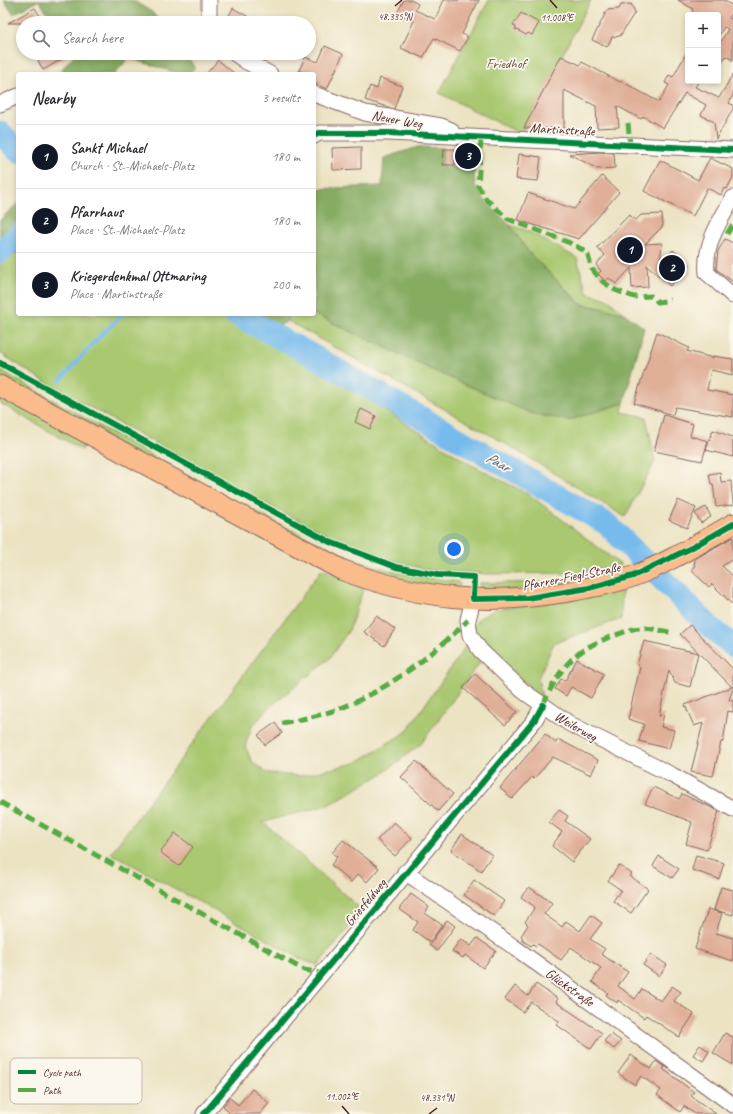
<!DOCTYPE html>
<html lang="en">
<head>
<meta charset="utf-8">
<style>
  body { margin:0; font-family:Caveat,sans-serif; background:#f2f2f3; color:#2b2b33 }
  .controls { position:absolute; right:12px; top:12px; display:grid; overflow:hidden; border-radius:4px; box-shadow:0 2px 6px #0003 }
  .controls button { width:36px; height:36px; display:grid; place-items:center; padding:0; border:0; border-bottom:1px solid #e1e1e2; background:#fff; color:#2b2b33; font:20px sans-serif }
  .you { position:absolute; left:454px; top:549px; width:14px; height:14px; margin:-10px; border:3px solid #fff; border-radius:50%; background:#1a73e8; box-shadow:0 0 0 6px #1a73e833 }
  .badge { display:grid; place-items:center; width:26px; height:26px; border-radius:50%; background:#111827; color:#fff; font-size:13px; font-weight:700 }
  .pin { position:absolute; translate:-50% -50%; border:2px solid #fff; box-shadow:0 1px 4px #0006 }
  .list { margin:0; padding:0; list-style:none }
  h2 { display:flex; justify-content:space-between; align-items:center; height:52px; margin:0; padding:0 16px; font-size:17px }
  h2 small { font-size:13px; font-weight:400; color:#7c7c81 }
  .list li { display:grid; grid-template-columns:26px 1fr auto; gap:12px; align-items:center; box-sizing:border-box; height:64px; padding:0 16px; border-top:1px solid #e1e1e2 }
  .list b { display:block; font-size:15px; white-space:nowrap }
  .list p { margin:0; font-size:13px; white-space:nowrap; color:#7c7c81 }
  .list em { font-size:13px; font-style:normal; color:#7c7c81 }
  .icon { flex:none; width:22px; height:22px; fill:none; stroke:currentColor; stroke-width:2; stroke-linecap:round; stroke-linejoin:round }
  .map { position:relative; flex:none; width:733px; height:1114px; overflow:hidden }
  .search { position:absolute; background:#fff; box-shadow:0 2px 6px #0003; left:16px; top:16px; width:300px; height:44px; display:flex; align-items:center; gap:10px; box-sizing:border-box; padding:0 14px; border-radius:22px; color:#7c7c81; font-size:15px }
  .panel { position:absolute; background:#fff; box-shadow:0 2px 6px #0003; left:16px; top:72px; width:300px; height:244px; border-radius:4px }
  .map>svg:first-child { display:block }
</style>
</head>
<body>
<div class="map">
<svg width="733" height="1114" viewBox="0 0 733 1114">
  <rect width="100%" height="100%" fill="#fbf7ec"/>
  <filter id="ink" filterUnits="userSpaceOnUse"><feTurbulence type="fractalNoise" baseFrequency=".025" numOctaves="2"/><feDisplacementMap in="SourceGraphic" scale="8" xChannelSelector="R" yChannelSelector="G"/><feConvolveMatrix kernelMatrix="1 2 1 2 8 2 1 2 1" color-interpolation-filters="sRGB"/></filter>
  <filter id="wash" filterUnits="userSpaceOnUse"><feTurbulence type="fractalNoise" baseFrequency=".012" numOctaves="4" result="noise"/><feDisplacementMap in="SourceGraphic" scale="16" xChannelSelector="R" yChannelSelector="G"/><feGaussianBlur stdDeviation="0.9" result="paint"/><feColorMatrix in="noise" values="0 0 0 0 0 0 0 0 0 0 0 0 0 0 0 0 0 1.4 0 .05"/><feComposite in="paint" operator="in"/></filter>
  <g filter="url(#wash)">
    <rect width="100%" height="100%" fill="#ece3c3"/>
    <g fill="#a9c870" stroke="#7a744e">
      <path d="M 489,0 L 591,0 L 521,134 L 439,93 Z"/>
      <path d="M 510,225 L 528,231 L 577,258 L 587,293 L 608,299 L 624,313 L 581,304 L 529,253 Z"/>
      <path d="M 18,252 L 18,314 L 219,314 L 358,393 L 470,464 L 530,495 L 621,565 L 577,573 L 489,574 L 427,570 L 369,554 L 281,512 L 53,387 L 0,353 L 0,262 Z"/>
      <path d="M 287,314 L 314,314 L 533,414 L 569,420 L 624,403 L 622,412 L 646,417 L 655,461 L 625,517 L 508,445 L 288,321 Z"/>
      <path d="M 0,370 L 223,496 L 316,542 L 358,561 L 399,573 L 458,582 L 460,584 L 459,589 L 455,592 L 355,568 L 0,382 Z"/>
      <path d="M 0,388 L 89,437 L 82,450 L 0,403 Z"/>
      <path d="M 322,569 L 364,587 L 349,630 L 329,659 L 272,705 L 252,726 L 245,746 L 252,762 L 267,773 L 300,776 L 355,763 L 406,732 L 468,643 L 483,658 L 421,744 L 382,774 L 328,805 L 263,822 L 363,911 L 318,965 L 305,961 L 111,853 Z"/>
      <path d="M 585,582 L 481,593 L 479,583 Z"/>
      <path d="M 622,591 L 621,619 L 554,643 L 538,678 L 542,698 L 470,635 L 478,619 L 496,609 Z"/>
    </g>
    <g fill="#86ac62" stroke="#686646">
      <path d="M 4,0 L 39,0 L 13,14 Z"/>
      <path d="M 39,0 L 132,0 L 152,12 L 161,23 L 53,23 Z"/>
      <path d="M 72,53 L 184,53 L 195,68 L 187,74 L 180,74 L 129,58 L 115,73 L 116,74 L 62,74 L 61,70 L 73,57 Z"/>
      <path d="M 418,147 L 443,148 L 442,166 L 474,169 L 475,186 L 486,202 L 510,225 L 529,253 L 580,304 L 624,313 L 644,328 L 624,403 L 569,420 L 533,414 L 441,374 L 314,314 L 314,189 L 382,186 L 384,158 Z"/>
      <path d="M 18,203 L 18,252 L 0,262 L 0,220 Z"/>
      <path d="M 235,314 L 287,314 L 288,321 L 267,331 Z"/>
    </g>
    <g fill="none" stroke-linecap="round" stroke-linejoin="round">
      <path stroke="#77bbed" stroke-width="4" d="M 60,381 L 96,340 L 123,314"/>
      <g stroke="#77bbed" stroke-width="23">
        <path d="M 0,132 L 18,151"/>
        <path d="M 0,252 L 18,235"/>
        <path d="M 235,314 L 308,353 L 607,524 L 709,626 L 733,646"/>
      </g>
    </g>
    <g id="blocks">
      <g fill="#e0af98">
        <path d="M 404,0 L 411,0 L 418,4 L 415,10 L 435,19 L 444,0 L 479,0 L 462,34 L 468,37 L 460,51 L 434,38 L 423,58 L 401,48 L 414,21 L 397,13 Z"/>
        <path d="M 678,0 L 723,0 L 733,6 L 733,11 L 729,18 L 733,20 L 733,60 L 726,56 L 718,70 L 718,47 L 728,29 L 724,27 L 718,37 L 718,15 L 698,15 L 692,11 L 693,9 Z"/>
        <path d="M 631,4 L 635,12 L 620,36 L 612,37 L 607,47 L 592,40 L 607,10 L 619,9 L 621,5 Z"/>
        <path d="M 35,8 L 44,23 L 8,23 Z"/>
        <path d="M 233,8 L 259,23 L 225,23 Z"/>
        <path d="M 521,13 L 539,23 L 532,35 L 528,33 L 526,35 L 515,29 L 516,27 L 513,25 Z"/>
        <path d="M 325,46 L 343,54 L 327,89 L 314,83 L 314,74 L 299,71 L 305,57 L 318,62 Z"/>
        <path d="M 688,50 L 688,81 L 699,81 L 695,87 L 719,98 L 733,74 L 733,95 L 729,103 L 733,105 L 733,109 L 716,139 L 714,122 L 701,115 L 706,105 L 685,93 L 663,128 L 643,116 L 641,119 L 617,106 L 619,127 L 597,128 L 596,106 L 564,90 L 564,128 L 524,128 L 561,56 L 580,65 L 582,62 L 620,82 L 621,81 L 659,102 L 669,85 L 665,83 L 669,75 L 673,77 Z"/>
        <path d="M 34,53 L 72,53 L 43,70 Z"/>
        <path d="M 218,60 L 235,74 L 206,74 Z"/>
        <path d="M 380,78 L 402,86 L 394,109 L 365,100 L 370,86 L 377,89 Z"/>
        <path d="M 361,147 L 361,169 L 333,170 L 332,148 Z"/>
        <path d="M 444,149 L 456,149 L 455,165 L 443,165 Z"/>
        <path d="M 600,152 L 614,153 L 615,168 L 598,169 L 569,154 Z"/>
        <path d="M 519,154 L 541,157 L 538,181 L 516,179 Z"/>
        <path d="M 710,158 L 733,169 L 733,177 L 727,189 L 724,188 L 721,195 L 707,188 L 693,216 L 644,191 L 660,160 L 698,180 Z"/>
        <path d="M 602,176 L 619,192 L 579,239 L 518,220 L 528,193 L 574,209 Z"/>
        <path d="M 662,214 L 663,226 L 645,244 L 662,243 L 660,264 L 673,250 L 690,265 L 670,286 L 647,265 L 648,287 L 632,288 L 631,268 L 616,284 L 609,278 L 605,281 L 598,274 L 601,271 L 596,265 L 605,255 L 597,248 L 629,215 L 636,220 L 641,215 Z"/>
        <path d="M 725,239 L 733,243 L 733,282 L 716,269 L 718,251 Z"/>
        <path d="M 657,332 L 689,348 L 687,351 L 713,358 L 713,356 L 733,359 L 733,375 L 711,370 L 707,390 L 733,395 L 733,417 L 675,407 L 673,415 L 634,403 Z"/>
        <path d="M 361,409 L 376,416 L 370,429 L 355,422 Z"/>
        <path d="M 664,415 L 693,424 L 690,436 L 708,441 L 702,461 L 654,451 Z"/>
        <path d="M 713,430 L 733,437 L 733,457 L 706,450 Z"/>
        <path d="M 720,472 L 721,482 L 731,481 L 733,505 L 716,507 L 713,484 L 711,484 L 709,474 Z"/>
        <path d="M 678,500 L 696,508 L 687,528 L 669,520 Z"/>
        <path d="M 706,507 L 711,517 L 701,523 L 695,513 Z"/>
        <path d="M 733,537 L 733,559 L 722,566 L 733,576 L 733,605 L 712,584 L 709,587 L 691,570 L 694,567 L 695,559 Z"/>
        <path d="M 376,616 L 395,629 L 384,646 L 364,632 Z"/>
        <path d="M 690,625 L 733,669 L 733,689 L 729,700 L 733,701 L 733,712 L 728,711 L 723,742 L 721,742 L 713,776 L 691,772 L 703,723 L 694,726 L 685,705 L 732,687 L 680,634 Z"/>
        <path d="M 644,641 L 698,653 L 690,687 L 675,683 L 669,670 L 659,716 L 664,714 L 661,727 L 674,730 L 669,749 L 639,741 L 644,724 L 628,719 L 640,667 L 637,665 Z"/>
        <path d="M 577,659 L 604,674 L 591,698 L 571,687 L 566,696 L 555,689 L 561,679 L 565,681 Z"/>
        <path d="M 475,674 L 517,712 L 505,725 L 463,688 Z"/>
        <path d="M 275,723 L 282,733 L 265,745 L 258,735 Z"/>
        <path d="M 545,734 L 556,743 L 558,739 L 598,760 L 591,775 L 553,757 L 539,773 L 534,779 L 532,777 L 512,799 L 500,788 Z"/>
        <path d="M 416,761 L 453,794 L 438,811 L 401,777 Z"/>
        <path d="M 653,787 L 679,799 L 682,794 L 719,811 L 707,850 L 686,844 L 692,822 L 645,804 Z"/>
        <path d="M 559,810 L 568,816 L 565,821 L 590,839 L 572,862 L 552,846 L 562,832 L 549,822 Z"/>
        <path d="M 394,822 L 412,838 L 395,856 L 377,840 Z"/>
        <path d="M 175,833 L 193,847 L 179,866 L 160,852 Z"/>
        <path d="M 462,834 L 492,855 L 481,871 L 451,850 Z"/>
        <path d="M 343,840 L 379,868 L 367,882 L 358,874 L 351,882 L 331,865 L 337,857 L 332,853 Z"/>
        <path d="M 696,855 L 724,863 L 719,879 L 692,870 Z"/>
        <path d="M 659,856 L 679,869 L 672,878 L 653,866 Z"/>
        <path d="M 619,865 L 632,874 L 630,876 L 648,889 L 631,913 L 613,901 L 621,890 L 608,881 Z"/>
        <path d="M 474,880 L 504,901 L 494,916 L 464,895 Z"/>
        <path d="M 529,887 L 552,903 L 544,914 L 562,927 L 566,921 L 580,931 L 591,915 L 602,923 L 590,939 L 605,949 L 601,954 L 628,972 L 618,986 L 635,999 L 642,989 L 661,1001 L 672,986 L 681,992 L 674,1001 L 694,1014 L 679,1037 L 646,1015 L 644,1018 L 618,1000 L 617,1003 L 606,995 L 608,993 L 592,982 L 601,968 L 571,947 L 561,960 L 538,944 L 536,946 L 533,944 L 531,946 L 522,940 L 523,938 L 521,936 L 528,925 L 525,922 L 535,907 L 521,897 Z"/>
        <path d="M 721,887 L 733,890 L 733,915 L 714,910 Z"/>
        <path d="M 411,894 L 429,907 L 425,913 L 442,925 L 430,942 L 413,930 L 418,922 L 399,909 Z"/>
        <path d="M 708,909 L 722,913 L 716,933 L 733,938 L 733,961 L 695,949 Z"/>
        <path d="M 447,920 L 455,926 L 437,951 L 429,945 Z"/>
        <path d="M 477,938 L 496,951 L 483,968 L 465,955 L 463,958 L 452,951 L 461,939 L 471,946 Z"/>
        <path d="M 651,954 L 667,965 L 659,976 L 643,965 Z"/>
        <path d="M 536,984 L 558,999 L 556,1002 L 602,1033 L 591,1049 L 557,1025 L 559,1021 L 531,1002 L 523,1012 L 505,999 L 515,986 L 528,996 Z"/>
        <path d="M 725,1033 L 733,1037 L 733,1065 L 713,1053 Z"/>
        <path d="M 611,1034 L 621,1041 L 614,1049 L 604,1041 Z"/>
        <path d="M 700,1045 L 709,1051 L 703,1061 L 693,1055 Z"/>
        <path d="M 631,1055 L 651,1069 L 656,1061 L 665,1067 L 663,1069 L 694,1092 L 691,1096 L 716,1114 L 695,1114 L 684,1106 L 680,1112 L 657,1095 L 661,1090 L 641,1076 L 635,1085 L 618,1073 Z"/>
        <path d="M 252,1089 L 269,1103 L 260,1114 L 230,1114 L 223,1106 L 230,1098 L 238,1105 Z"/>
      </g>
    </g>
  </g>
  <g filter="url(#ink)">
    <use href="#blocks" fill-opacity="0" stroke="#836460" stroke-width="1"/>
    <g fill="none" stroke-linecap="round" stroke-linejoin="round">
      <g stroke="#836460" stroke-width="17">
        <g id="minor">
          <path d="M 209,0 L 209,23"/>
          <path d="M 234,53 L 247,62 L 270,74"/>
          <path d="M 314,94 L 365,113 L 441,126 L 451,130"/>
          <path d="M 0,104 L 18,96"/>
          <path d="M 314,136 L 319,133 L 389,133 L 733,150"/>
          <path d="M 733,198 C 719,222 704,245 707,273 L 733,296"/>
          <path d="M 473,599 L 468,620 L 470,635 L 480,650 L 523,691 L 570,724 L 672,775 L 733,809"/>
          <path d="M 405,872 L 514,947 L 733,1105"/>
          <path d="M 204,1114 L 534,721 L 543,705"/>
        </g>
      </g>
      <g stroke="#836460" stroke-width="22">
        <path id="major" d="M 0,386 L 342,570 C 421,599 483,606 566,592 C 588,588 612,584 634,576 C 668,563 701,542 733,524"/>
      </g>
      <use href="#minor" stroke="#fff" stroke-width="15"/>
      <use href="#major" stroke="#fabc8b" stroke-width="20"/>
      <g stroke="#57aa44" stroke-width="5" stroke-dasharray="10 5" stroke-linecap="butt">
        <path d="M 628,123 L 630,144"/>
        <path d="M 481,139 L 478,186 L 487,200 L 508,219 L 570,243 L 587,252 L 592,269 L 602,281 L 615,290 L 634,297 L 651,296 L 658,302 L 670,300"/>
        <path d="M 727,234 L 733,224"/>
        <path d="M 543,705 C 560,667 574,649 616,635 C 623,633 632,628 639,628 C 649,627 661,631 670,632"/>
        <path d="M 282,723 C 297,720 314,717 329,712 C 377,698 434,655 468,620"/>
        <path d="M 0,802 L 304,970 L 321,973"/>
      </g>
      <g stroke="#fbf7ec" stroke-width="8">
        <g id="cycleway">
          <path d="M 314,136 L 319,133 L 389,133 L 733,150"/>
          <path d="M 0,363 L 330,542 L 396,567 L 438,575 L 474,577 L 473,599 L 528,598 L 589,588 L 633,576 L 691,548 L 733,524"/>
          <path d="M 204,1114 L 534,721 L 543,705"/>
        </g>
      </g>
      <use href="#cycleway" stroke="#00873e" stroke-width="6"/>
    </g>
  </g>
  <path fill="none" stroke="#4a1f2b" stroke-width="1.5" d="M 550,0 L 557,8M 395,6 L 402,0M 342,1106 L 349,1114M 429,1114 L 437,1108"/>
  <g text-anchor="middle" stroke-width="3.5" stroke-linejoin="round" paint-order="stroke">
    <g font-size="14" fill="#665240" stroke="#fbf7ec">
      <text x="506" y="68">Friedhof</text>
    </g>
    <g font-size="14" fill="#4a1f2b" stroke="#fbf7ec">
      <text transform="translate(397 119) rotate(10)" y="5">Neuer Weg</text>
      <text transform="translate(562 129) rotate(3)" y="5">Martinstraße</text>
      <text transform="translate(571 576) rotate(-11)" y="5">Pfarrer-Fiegl-Straße</text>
      <text transform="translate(576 726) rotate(30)" y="5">Weilerweg</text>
      <text transform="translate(365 902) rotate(-50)" y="5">Griesfeldweg</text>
      <text transform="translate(570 987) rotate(35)" y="5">Glückstraße</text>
    </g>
    <g font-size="15" font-style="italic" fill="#5a566f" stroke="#fbf7ec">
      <text transform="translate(498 462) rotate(29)" y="5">Paar</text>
    </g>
  </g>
  <rect x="10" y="1058" width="132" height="46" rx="6" fill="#fbf7ec" stroke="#c6b6b2" stroke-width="1"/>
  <rect x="18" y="1070" width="18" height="4" fill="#00873e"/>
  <rect x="18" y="1088" width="18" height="4" fill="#57aa44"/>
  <g font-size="11" fill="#4a1f2b">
    <text x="43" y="1076">Cycle path</text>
    <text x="43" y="1094">Path</text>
  </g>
  <g font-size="10" text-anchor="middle" fill="#4a1f2b" stroke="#fbf7ec" stroke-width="3.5" stroke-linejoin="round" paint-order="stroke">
    <text x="395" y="20">48.335°N</text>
    <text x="557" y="21">11.008°E</text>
    <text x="342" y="1100">11.002°E</text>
    <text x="437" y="1101">48.331°N</text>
  </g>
</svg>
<div class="controls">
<button>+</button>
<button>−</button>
</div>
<div class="you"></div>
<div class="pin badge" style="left:630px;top:250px">1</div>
<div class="pin badge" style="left:672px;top:268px">2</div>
<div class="pin badge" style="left:468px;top:156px">3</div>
<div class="search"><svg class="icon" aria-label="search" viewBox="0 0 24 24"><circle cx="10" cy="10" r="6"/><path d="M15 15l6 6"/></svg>Search here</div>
<section class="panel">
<h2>Nearby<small>3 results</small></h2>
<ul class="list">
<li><span class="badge">1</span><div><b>Sankt Michael</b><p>Church · St.-Michaels-Platz</p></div><em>180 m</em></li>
<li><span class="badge">2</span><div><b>Pfarrhaus</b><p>Place · St.-Michaels-Platz</p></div><em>180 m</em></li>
<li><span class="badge">3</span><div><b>Kriegerdenkmal Ottmaring</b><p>Place · Martinstraße</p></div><em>200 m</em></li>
</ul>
</section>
</div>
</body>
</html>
